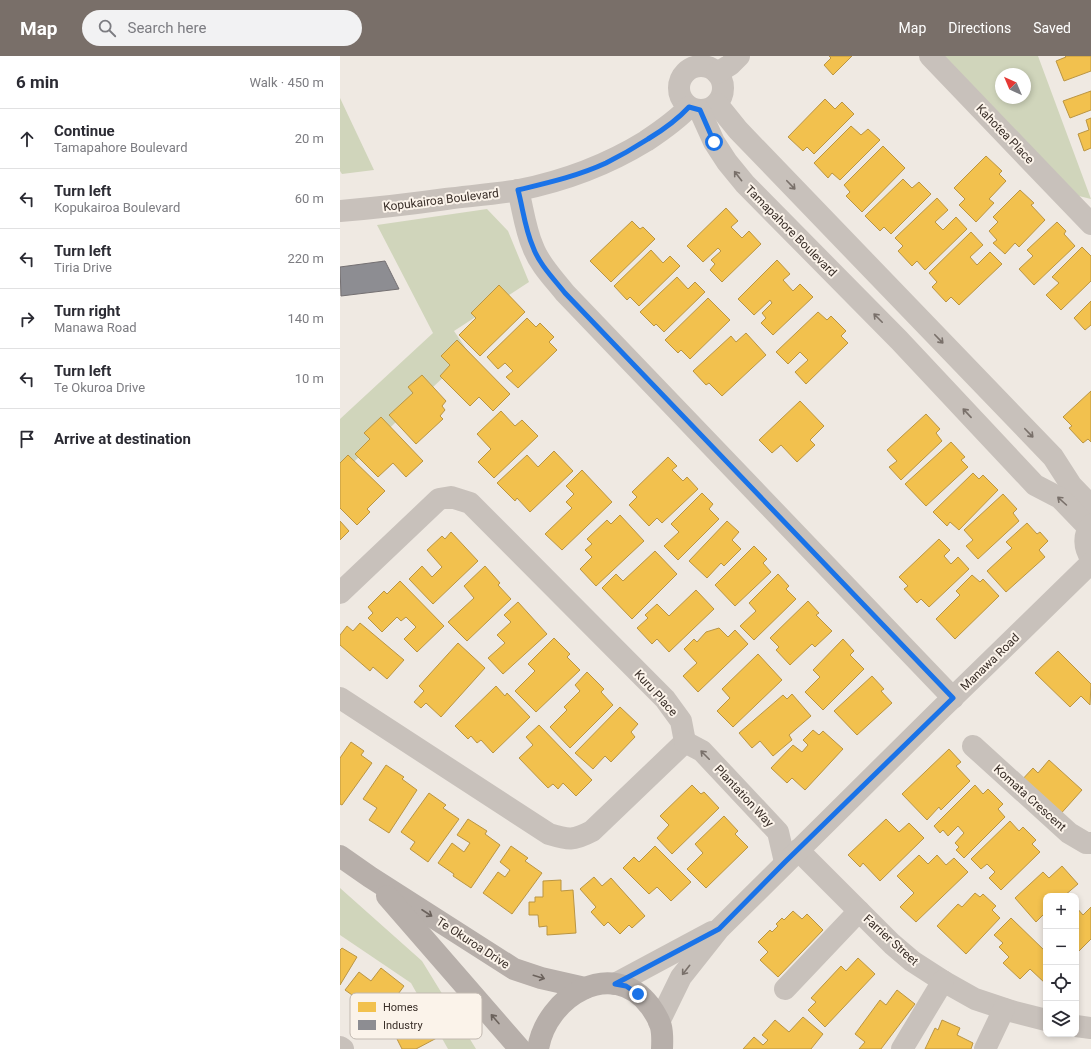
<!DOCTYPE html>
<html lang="en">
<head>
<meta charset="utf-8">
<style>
  body { margin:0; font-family:Roboto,sans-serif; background:#f2f2f3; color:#2b2b33 }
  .controls { position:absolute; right:12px; bottom:12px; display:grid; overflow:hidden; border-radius:8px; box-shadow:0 2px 6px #0003 }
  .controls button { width:36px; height:36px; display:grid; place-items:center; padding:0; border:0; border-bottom:1px solid #e1e1e2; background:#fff; color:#2b2b33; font:20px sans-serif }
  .compass { position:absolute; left:655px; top:12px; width:36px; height:36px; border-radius:50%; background:#fff; box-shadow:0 2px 6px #0003; rotate:316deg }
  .stop { position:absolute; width:12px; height:12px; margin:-9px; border:3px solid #1a73e8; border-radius:50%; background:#fff }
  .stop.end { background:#1a73e8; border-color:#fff; box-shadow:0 1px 4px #0008 }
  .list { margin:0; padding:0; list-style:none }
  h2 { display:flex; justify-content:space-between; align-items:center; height:52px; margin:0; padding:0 16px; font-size:17px }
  h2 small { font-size:13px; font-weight:400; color:#7c7c81 }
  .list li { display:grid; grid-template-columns:26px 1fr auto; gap:12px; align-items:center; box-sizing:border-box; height:60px; padding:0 16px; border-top:1px solid #e1e1e2 }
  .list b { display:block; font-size:15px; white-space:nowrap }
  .list p { margin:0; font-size:13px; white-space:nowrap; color:#7c7c81 }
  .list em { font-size:13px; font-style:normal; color:#7c7c81 }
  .icon { flex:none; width:22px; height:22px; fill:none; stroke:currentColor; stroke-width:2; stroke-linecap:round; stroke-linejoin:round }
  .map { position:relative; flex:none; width:751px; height:993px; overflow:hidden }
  header { display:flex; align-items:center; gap:24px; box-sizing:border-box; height:56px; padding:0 20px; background:#796f69; color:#fff }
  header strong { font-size:19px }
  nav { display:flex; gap:22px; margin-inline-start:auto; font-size:14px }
  .search { width:280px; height:36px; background:#f2f2f3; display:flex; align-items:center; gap:10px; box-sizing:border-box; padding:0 14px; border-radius:22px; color:#7c7c81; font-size:15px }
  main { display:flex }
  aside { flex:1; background:#fff }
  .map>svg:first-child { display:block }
</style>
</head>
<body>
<header>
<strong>Map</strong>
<div class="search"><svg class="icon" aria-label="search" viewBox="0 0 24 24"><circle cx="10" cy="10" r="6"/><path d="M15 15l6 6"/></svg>Search here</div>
<nav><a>Map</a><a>Directions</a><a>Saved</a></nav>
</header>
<main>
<aside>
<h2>6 min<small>Walk · 450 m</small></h2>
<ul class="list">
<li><svg class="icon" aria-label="ahead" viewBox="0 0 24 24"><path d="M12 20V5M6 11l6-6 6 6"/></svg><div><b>Continue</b><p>Tamapahore Boulevard</p></div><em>20 m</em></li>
<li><svg class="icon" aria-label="left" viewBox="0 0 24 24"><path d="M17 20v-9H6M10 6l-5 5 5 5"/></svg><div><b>Turn left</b><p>Kopukairoa Boulevard</p></div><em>60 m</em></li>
<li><svg class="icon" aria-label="left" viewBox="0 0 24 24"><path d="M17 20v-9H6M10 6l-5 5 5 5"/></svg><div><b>Turn left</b><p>Tiria Drive</p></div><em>220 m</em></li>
<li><svg class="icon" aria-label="right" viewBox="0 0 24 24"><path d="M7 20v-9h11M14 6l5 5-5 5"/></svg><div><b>Turn right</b><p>Manawa Road</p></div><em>140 m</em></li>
<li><svg class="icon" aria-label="left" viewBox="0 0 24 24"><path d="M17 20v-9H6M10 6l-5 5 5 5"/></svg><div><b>Turn left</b><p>Te Okuroa Drive</p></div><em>10 m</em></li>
<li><svg class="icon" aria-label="arrive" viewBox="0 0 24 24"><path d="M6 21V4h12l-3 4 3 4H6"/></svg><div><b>Arrive at destination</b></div></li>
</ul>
</aside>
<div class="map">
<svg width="751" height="993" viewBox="0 0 751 993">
  <rect width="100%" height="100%" fill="#efe9e2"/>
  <g fill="#d0d5bb" fill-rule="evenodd">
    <path d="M 602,0 L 698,0 L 751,143 L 739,140 ZM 661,18 L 685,18 L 685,42 L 661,42 Z"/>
    <path d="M 0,42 L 34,114 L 2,118 L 0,115 Z"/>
    <path d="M 147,153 L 168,175 L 189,226 L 114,275 L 129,297 L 0,419 L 0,363 L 93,277 L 37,169 Z"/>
    <path d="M 0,832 L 82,905 L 136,993 L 108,993 L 71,927 L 0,879 Z"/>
  </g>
  <g fill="#f2c14e" stroke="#ba9543">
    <path d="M 489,0 L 512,0 L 493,19 L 484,9 L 491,2 Z"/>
    <path d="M 725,0 L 751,0 L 751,15 L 724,25 L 716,5 L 726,1 Z"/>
    <path d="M 751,35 L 751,54 L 730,62 L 723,45 Z"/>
    <path d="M 485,43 L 495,53 L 502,46 L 514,58 L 474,98 L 467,91 L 463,95 L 448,81 Z"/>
    <path d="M 751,62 L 751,92 L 744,95 L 738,78 L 749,74 L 746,64 Z"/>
    <path d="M 511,70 L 521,79 L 528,73 L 540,84 L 500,124 L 492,117 L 488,122 L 474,107 Z"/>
    <path d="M 543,90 L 565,112 L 522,156 L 506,140 L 510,136 L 504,129 Z"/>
    <path d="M 646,100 L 662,115 L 659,118 L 666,125 L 649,143 L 654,147 L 636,166 L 619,149 L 625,143 L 614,132 Z"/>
    <path d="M 563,123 L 572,132 L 579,126 L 591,138 L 551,178 L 544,171 L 540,175 L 525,160 Z"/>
    <path d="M 680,134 L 694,147 L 691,149 L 705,164 L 679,191 L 675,187 L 665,198 L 653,187 L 657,184 L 649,175 L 658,166 L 653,161 Z"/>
    <path d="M 597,142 L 608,154 L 595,166 L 603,174 L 616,161 L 627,173 L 585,214 L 577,205 L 572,210 L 558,195 L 563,190 L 555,182 Z"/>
    <path d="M 386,152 L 398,165 L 391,171 L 402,182 L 409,175 L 421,188 L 382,226 L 370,214 L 375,208 L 371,204 L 381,195 L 378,192 L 363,206 L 347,190 Z"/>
    <path d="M 292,165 L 300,173 L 303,171 L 315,183 L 271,226 L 250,205 Z"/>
    <path d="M 717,166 L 726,175 L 724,178 L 735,190 L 694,229 L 679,213 L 693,200 L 687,194 Z"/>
    <path d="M 631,176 L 643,189 L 630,201 L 637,209 L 650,196 L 662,208 L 619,249 L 611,241 L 606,246 L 592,231 L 597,226 L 589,217 Z"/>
    <path d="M 742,191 L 751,200 L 751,225 L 721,254 L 706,239 L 719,227 L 712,221 Z"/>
    <path d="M 311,194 L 323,207 L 330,200 L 340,210 L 299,250 L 290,241 L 287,244 L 274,230 Z"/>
    <path d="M 437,204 L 450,218 L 443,224 L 453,235 L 460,228 L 473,241 L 433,279 L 421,267 L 426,262 L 422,257 L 432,247 L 430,244 L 414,259 L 398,243 Z"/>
    <path d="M 337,221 L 348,233 L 355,226 L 365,236 L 324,276 L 316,268 L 314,270 L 300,256 Z"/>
    <path d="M 159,229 L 185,256 L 140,300 L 119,279 L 136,262 L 131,257 Z"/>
    <path d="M 368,242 L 390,264 L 350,303 L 341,294 L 338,297 L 325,284 Z"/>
    <path d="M 751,245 L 751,269 L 745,274 L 734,262 Z"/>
    <path d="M 478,256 L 487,264 L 491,260 L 506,275 L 501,280 L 508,287 L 466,328 L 455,316 L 468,304 L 460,296 L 448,308 L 436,296 Z"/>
    <path d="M 187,262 L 196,271 L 200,267 L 214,281 L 209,286 L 217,294 L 178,332 L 166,321 L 173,315 L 165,307 L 158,313 L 147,301 Z"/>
    <path d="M 406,277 L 426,299 L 382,340 L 369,327 L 366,329 L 353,315 L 391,280 L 396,286 Z"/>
    <path d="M 117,284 L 170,338 L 153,355 L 139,341 L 130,350 L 100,320 L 110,309 L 101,300 Z"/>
    <path d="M 82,319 L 106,345 L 102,350 L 105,354 L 100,360 L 103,363 L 76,388 L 49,359 L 73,337 L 68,331 Z"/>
    <path d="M 751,335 L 751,386 L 748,383 L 743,387 L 729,372 L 732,370 L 723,361 Z"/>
    <path d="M 460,345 L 484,370 L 470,384 L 475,389 L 457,406 L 441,389 L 432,397 L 419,384 Z"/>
    <path d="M 161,355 L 175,370 L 182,364 L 198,380 L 154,422 L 138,406 L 151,393 L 137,378 Z"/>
    <path d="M 586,358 L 600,373 L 596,377 L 602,385 L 561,424 L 549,411 L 557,405 L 547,394 Z"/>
    <path d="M 41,361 L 83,405 L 66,421 L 53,407 L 38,421 L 15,398 L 30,383 L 24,377 Z"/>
    <path d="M 611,386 L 625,401 L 621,404 L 628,411 L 586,450 L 565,428 Z"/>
    <path d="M 214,395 L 233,415 L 190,456 L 177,442 L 175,445 L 157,427 L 187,399 L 198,411 Z"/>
    <path d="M 8,399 L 45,435 L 27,453 L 30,456 L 17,469 L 0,452 L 0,407 Z"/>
    <path d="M 328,401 L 337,410 L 332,414 L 343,425 L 347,421 L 358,433 L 322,467 L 317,462 L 309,470 L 289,449 L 297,441 L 292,436 Z"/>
    <path d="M 242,414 L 272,446 L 222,494 L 205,478 L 232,452 L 226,446 L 234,438 L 226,430 Z"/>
    <path d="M 633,417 L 639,423 L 643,419 L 658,434 L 619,474 L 610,466 L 607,470 L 593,456 Z"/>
    <path d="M 362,437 L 373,448 L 369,453 L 379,463 L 338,504 L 324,490 L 339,476 L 331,468 Z"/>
    <path d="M 663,438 L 677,453 L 673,457 L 679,465 L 638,503 L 626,490 L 633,484 L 624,474 Z"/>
    <path d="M 280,459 L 304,485 L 256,530 L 240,513 L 252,501 L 245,494 L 252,488 L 247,483 L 267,464 L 271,468 Z"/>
    <path d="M 0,465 L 9,475 L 0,484 Z"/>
    <path d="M 387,465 L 399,476 L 392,484 L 401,493 L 384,510 L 381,507 L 367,522 L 349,505 Z"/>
    <path d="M 687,467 L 697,478 L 700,476 L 708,485 L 699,494 L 705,501 L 666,536 L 647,515 L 672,492 L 666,486 Z"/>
    <path d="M 111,476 L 138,505 L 93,548 L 69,523 L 82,510 L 92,521 L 102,511 L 87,494 L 102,480 L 105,483 Z"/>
    <path d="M 599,483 L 610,494 L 604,500 L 611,508 L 618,501 L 629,513 L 589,551 L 581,543 L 577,547 L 564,533 L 568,530 L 559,521 Z"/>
    <path d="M 414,490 L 427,503 L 423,507 L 431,516 L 395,550 L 375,529 Z"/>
    <path d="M 315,495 L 337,518 L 292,563 L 262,532 L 276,518 L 283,525 Z"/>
    <path d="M 145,510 L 160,527 L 158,529 L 171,543 L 127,585 L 108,566 L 134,542 L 124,530 Z"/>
    <path d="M 438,518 L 449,530 L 446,533 L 456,543 L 414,584 L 400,570 L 416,555 L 409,547 Z"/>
    <path d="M 632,519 L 640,526 L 643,523 L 659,540 L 615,583 L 596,563 L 620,539 L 616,535 Z"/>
    <path d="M 60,525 L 104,570 L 77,596 L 64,583 L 76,571 L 66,561 L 61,565 L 57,561 L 42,576 L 28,562 L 33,557 L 28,551 L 44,535 L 47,538 Z"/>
    <path d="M 356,534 L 374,553 L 329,596 L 317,583 L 312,588 L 297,572 L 308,562 L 305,559 L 317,548 L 329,560 Z"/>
    <path d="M 468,545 L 479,557 L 476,559 L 492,575 L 475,591 L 472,588 L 450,609 L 436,594 L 439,591 L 430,582 Z"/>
    <path d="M 178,546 L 207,578 L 163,618 L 148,602 L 165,587 L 157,579 L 171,566 L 164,559 Z"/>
    <path d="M 20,567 L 64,604 L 47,623 L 33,611 L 30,615 L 0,589 L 0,579 L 7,570 L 13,575 Z"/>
    <path d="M 379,572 L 388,581 L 395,574 L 408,588 L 358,636 L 343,620 L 357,607 L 344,593 L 354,583 L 357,586 L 366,576 Z"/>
    <path d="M 214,582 L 230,598 L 227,601 L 240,614 L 196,656 L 175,635 L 195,615 L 188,608 Z"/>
    <path d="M 503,583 L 514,595 L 510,599 L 524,613 L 483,654 L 465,636 L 480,621 L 473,614 Z"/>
    <path d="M 118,587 L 145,612 L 101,661 L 86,647 L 81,652 L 74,646 L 84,635 L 79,630 Z"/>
    <path d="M 718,595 L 751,628 L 750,649 L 741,640 L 730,651 L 695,617 Z"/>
    <path d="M 418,598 L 442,624 L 393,671 L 377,655 L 390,642 L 382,633 Z"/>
    <path d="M 247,616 L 264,633 L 261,636 L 273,649 L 230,692 L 210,671 L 227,654 L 224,651 L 240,635 L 235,629 Z"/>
    <path d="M 532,620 L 544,633 L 541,635 L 552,647 L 517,679 L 494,655 Z"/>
    <path d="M 156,630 L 165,640 L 167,637 L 190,661 L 153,697 L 141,684 L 137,687 L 131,680 L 128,683 L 115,670 Z"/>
    <path d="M 452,638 L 471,660 L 449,679 L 452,684 L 433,700 L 420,685 L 412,692 L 399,677 L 443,639 L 447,643 Z"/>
    <path d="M 280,651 L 298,668 L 291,676 L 295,681 L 271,706 L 265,700 L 253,713 L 235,697 Z"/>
    <path d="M 199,669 L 252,724 L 236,740 L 223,727 L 218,733 L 213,728 L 208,732 L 179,702 L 193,689 L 186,681 Z"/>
    <path d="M 473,674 L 479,679 L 483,675 L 503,693 L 465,734 L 452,722 L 447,727 L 431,712 L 453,689 L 462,696 L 468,689 L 463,684 Z"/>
    <path d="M 11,686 L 24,695 L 21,699 L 32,707 L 2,749 L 0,748 L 0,702 Z"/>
    <path d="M 609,693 L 621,706 L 616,710 L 630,725 L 601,754 L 599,751 L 587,764 L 562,738 Z"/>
    <path d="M 709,704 L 742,734 L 717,762 L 679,727 L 693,712 L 698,717 Z"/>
    <path d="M 46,709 L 64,721 L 62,723 L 77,734 L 49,777 L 29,764 L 37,752 L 23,743 Z"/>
    <path d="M 352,729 L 361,738 L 364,736 L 379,752 L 332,798 L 317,782 L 329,769 L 320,760 Z"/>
    <path d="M 635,729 L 643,738 L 648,733 L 663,748 L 658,753 L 665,761 L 624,802 L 616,794 L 619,791 L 615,787 L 624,777 L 618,770 L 608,780 L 603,774 L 600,777 L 594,770 Z"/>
    <path d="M 89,737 L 106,749 L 103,752 L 119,763 L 88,806 L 70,793 L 75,786 L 61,776 Z"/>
    <path d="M 384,760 L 398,775 L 395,778 L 408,791 L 366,832 L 347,813 L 363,797 L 355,788 Z"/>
    <path d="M 128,763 L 147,775 L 145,778 L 160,789 L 131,832 L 113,820 L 114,818 L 98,807 L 112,787 L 124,796 L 130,787 L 117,779 Z"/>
    <path d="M 546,763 L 559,776 L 569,767 L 584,782 L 540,825 L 523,807 L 520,811 L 508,799 Z"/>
    <path d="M 670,765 L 679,775 L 683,771 L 696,784 L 692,788 L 700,796 L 661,834 L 649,822 L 655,816 L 647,808 L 641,813 L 631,803 Z"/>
    <path d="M 171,790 L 188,802 L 185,805 L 202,817 L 172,858 L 143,837 L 158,816 L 165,821 L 170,814 L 160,806 Z"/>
    <path d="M 315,790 L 351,826 L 331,845 L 317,831 L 309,838 L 283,812 L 294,801 L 299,806 Z"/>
    <path d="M 579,799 L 588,808 L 597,799 L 606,809 L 614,802 L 628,816 L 576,866 L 560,851 L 574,837 L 557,820 Z"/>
    <path d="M 722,810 L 738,828 L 724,840 L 706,840 L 706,856 L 696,866 L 675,842 L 703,816 L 709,822 Z"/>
    <path d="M 254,821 L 262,830 L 271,822 L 305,860 L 292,872 L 289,869 L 280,878 L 268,866 L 264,870 L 251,856 L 256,851 L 240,833 Z"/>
    <path d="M 221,824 L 221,835 L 233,834 L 236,877 L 207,879 L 207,870 L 199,871 L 198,859 L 189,859 L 189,846 L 195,846 L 195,841 L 203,841 L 203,825 Z"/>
    <path d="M 635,837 L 640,841 L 643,838 L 656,850 L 652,854 L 660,862 L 626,898 L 597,870 L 618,848 L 622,851 Z"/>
    <path d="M 736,851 L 743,859 L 751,851 L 751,883 L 736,898 Z"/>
    <path d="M 453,855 L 462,863 L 467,858 L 483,874 L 438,921 L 420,904 L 428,896 L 418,886 L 430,874 L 432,876 L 438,870 L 436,868 L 442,862 L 444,864 Z"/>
    <path d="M 671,862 L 706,896 L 706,928 L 690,913 L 680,923 L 663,907 L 669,901 L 659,891 L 663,887 L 654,879 Z"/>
    <path d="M 2,892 L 17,901 L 0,929 L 0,894 Z"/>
    <path d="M 518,902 L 535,918 L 485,971 L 468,954 L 476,946 L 471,942 L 501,910 L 506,915 Z"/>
    <path d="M 41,912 L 64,930 L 31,975 L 12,960 L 22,946 L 5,934 L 19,916 L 31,925 Z"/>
    <path d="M 557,934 L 575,948 L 541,993 L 519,993 L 525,986 L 515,978 L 540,944 L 546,949 Z"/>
    <path d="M 87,948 L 96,966 L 101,963 L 108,976 L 76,993 L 62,993 L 55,979 L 51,981 L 44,968 L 61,959 L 67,969 L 76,965 L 71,957 Z"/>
    <path d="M 463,961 L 483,978 L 471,993 L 403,993 L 414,981 L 423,989 L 428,984 L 422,979 L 435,964 L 449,976 Z"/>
    <path d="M 602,964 L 620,972 L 617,979 L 633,987 L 631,993 L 585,993 L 595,972 L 598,974 Z"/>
  </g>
  <path fill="#8d8d92" stroke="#747072" d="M 45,205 L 59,233 L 1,240 L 0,211 Z"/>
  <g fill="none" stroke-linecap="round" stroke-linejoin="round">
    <g stroke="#c8c1bb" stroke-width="22">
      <path d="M 590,0 L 751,168"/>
      <circle cx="361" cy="32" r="22"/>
      <path d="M 377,17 L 390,9 L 399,0"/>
      <path d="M 377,48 L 398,74 L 713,401 L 731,429 L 751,450"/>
      <path d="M 360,55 L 374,86 L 387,106 L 405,128 L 559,284 L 695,429 L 720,442 L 749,472"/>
      <path d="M 178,134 C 183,153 185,173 193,191 C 199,208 214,223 225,237 L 613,642"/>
      <path d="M 0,155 C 35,152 71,148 106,143 C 130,140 155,138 179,134 C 224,125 267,109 306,85 C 321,75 337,64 349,51"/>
      <path d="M 751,469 C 743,479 744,492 751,502"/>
      <path d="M 0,537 L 99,443 L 111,441 L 130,447 L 325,643 L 341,665 L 345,686 L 252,775 C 233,785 229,784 209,778 L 0,642"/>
      <path d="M 345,686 L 362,695 L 438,776 L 445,806"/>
      <path d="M 633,690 L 729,777 L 746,787 L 751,787"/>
      <path d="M 458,794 L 552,888 L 572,905 L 603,925 L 635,943 L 671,955 L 706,964"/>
      <path d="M 275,928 L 372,876"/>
      <path d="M 445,933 L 519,855"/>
      <path d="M 319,966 L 341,921 L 379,873 L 598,656 L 751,507"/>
      <path d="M 736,970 L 751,972"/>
      <path d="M 0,991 L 3,993"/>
      <path d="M 562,993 L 603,925"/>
      <path d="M 645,993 L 664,953"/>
    </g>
    <g stroke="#b7afaa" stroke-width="22">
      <path d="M 0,800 L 30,821 L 174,913 L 201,922 L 245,932"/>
      <path d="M 47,840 L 180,993"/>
      <path d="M 198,993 C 206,941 272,900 310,950 C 322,967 323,973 322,993"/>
    </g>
  </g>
  <defs><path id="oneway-shaft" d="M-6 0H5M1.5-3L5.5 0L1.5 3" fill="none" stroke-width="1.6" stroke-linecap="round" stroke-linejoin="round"/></defs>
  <g stroke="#79706a">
    <use href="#oneway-shaft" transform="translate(398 120) rotate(-128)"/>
    <use href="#oneway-shaft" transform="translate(451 129) rotate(46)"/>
    <use href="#oneway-shaft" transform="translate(538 262) rotate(-135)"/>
    <use href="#oneway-shaft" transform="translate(599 283) rotate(46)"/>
    <use href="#oneway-shaft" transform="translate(627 357) rotate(-133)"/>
    <use href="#oneway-shaft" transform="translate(689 377) rotate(46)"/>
    <use href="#oneway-shaft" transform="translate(722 445) rotate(-138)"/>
    <use href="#oneway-shaft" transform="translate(365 699) rotate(-135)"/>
    <use href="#oneway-shaft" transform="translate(346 914) rotate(128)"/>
  </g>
  <g stroke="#6b625c">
    <use href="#oneway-shaft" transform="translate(87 857) rotate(33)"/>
    <use href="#oneway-shaft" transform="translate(199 921) rotate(17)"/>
    <use href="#oneway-shaft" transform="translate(155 963) rotate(-131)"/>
  </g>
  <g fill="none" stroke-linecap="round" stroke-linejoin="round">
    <path stroke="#1a73e8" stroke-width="5" d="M 298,938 L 286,930 L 275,928 L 379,873 L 445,806 L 613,642 L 225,237 C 214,223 199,208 193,191 C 185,173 183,153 178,134 C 207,127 238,120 266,107 C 280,100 294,92 308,83 C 323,74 337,64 349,51 L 360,54 L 374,86"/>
  </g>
  <g text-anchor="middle" stroke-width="4" stroke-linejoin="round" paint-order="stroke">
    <g font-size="12" fill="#392e28" stroke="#fbf3ea">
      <text transform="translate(665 78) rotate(46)" y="4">Kahotea Place</text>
      <text transform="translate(101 144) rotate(-7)" y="4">Kopukairoa Boulevard</text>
      <text transform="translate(451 175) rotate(45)" y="4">Tamapahore Boulevard</text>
      <text transform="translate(650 606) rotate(-44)" y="4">Manawa Road</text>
      <text transform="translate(316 637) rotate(48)" y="4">Kuru Place</text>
      <text transform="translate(404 740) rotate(47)" y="4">Plantation Way</text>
      <text transform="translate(690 742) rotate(42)" y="4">Komata Crescent</text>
      <text transform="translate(551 884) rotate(42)" y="4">Farrier Street</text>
      <text transform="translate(133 887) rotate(33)" y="4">Te Okuroa Drive</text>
    </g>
  </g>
  <rect x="10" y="937" width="132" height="46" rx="6" fill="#fbf3ea" stroke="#c1b8b0" stroke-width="1"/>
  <rect x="18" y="946" width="18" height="10" fill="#f2c14e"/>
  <rect x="18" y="964" width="18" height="10" fill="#8d8d92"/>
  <g font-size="11" fill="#392e28">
    <text x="43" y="955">Homes</text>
    <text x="43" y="973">Industry</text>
  </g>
</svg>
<div class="controls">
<button>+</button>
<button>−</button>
<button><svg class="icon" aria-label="locate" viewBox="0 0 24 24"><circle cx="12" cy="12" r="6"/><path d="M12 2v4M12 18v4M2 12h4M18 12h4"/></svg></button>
<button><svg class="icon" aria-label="layers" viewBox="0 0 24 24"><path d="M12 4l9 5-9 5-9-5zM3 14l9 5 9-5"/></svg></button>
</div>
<svg class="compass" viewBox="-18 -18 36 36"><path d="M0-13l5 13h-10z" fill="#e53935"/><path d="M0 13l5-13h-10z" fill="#7c7c81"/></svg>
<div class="stop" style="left:374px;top:86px"></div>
<div class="stop end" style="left:298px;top:938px"></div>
</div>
</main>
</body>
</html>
